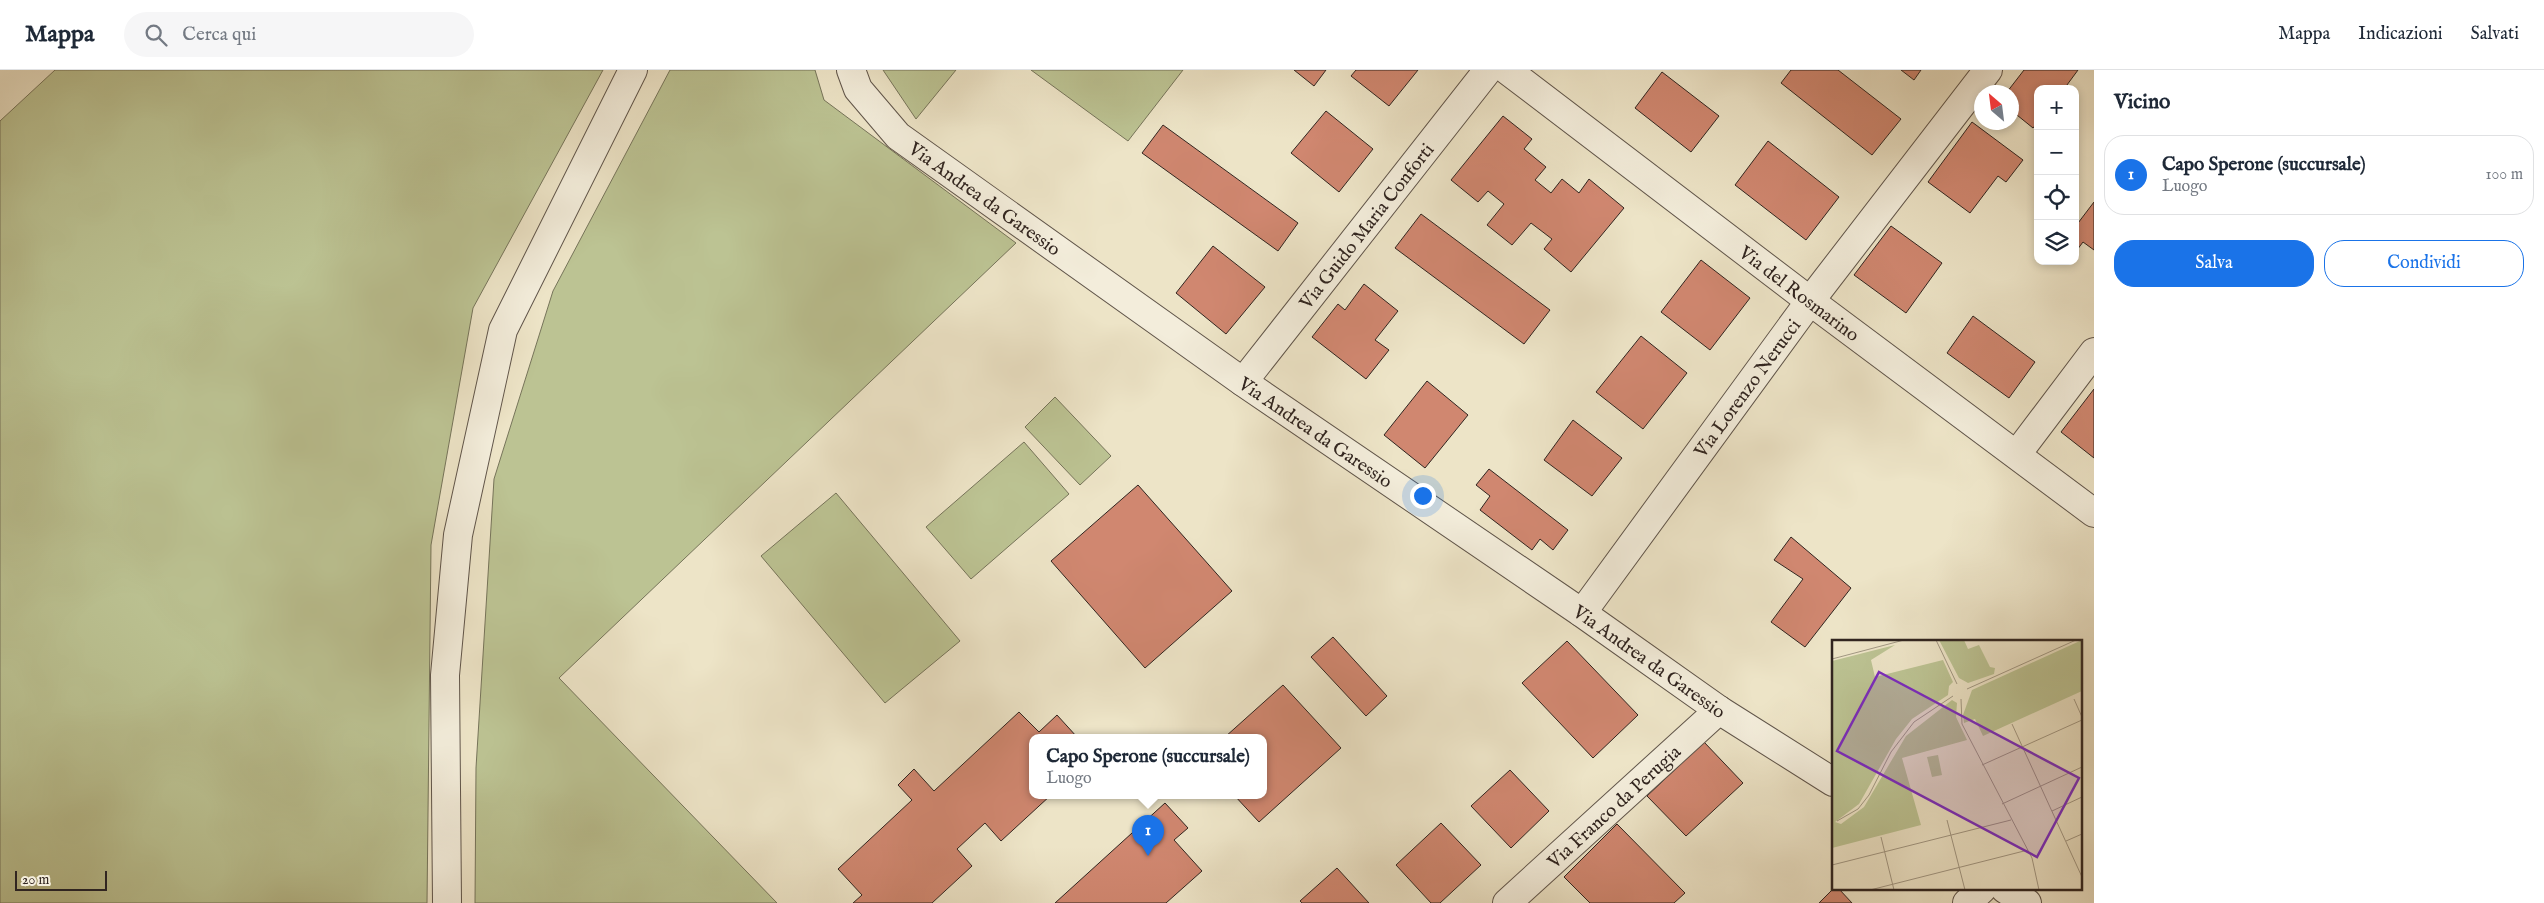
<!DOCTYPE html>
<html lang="it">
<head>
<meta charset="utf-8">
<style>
  body { margin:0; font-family:"IM FELL English",serif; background:#f6f6f7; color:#1f2937 }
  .controls { position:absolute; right:15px; top:15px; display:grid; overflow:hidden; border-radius:10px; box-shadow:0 2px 8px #0003 }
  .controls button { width:45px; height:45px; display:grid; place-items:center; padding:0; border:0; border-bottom:1px solid #e0e1e3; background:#fff; color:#1f2937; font:25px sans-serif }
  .compass { position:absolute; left:1974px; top:15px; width:45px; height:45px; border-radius:50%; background:#fff; box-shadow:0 2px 8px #0003; rotate:332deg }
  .scale { position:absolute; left:15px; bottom:12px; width:92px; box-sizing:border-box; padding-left:5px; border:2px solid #312520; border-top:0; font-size:14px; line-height:18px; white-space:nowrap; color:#312520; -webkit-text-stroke:4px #f3eddb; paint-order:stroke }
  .you { position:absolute; left:1422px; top:425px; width:18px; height:18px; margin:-12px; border:4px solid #fff; border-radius:50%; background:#1a73e8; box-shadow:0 0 0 8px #1a73e833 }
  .badge { display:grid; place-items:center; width:32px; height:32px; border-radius:50%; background:#1a73e8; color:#fff; font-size:16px; font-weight:700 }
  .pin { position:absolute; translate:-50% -41px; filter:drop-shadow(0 1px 2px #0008) }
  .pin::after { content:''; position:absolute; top:26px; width:18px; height:15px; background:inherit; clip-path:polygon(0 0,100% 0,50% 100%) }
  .popup { position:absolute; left:1029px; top:664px; width:238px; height:65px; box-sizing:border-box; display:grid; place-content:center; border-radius:10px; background:#fff; filter:drop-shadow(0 1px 4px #0005); font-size:16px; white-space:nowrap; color:#747a83 }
  .popup b { font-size:19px; color:#1f2937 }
  .popup::after { content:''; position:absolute; left:50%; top:100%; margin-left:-10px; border:10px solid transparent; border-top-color:#fff }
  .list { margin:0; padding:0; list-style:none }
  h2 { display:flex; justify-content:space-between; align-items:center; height:65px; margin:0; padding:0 20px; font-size:21px }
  h2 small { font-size:16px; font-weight:400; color:#747a83 }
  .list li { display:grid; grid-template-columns:32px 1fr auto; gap:15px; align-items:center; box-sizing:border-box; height:80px; margin:0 10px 10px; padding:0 10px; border:1px solid #e0e1e3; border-radius:20px }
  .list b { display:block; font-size:19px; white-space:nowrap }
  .list p { margin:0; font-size:16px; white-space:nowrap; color:#747a83 }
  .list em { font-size:16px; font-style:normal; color:#747a83 }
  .actions { display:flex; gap:10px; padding:15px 20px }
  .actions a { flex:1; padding:11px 0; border:1px solid #1a73e8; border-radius:20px; text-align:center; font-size:18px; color:#1a73e8 }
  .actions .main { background:#1a73e8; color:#fff }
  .icon { flex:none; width:28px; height:28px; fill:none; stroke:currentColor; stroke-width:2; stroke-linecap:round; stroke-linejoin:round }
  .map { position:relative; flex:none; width:2094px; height:833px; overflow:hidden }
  header { display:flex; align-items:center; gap:30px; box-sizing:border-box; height:70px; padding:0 25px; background:#fff; border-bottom:1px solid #e0e1e3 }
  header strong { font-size:24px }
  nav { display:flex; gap:28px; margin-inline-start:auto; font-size:18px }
  .search { width:350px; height:45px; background:#f6f6f7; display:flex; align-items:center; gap:12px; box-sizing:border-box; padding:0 18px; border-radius:28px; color:#747a83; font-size:19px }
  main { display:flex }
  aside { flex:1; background:#fff }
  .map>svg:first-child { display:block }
</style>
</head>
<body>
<header>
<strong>Mappa</strong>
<div class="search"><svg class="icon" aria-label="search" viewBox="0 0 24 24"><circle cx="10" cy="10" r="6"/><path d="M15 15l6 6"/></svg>Cerca qui</div>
<nav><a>Mappa</a><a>Indicazioni</a><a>Salvati</a></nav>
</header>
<main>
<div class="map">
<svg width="2094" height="833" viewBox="0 0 2094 833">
  <rect width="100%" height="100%" fill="#ede4c7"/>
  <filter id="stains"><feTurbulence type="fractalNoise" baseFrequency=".004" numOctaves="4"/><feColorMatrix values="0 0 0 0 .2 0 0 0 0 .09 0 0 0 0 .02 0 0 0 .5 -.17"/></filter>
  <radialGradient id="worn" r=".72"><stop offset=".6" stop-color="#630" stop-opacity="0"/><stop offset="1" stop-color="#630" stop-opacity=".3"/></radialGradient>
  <g fill="#bcc393" stroke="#76745a">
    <path d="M 55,0 L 603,0 L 473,238 L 431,475 L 427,833 L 0,833 L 0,51 Z"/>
    <path d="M 670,0 L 815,0 L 824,30 L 1016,173 L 559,608 L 777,833 L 475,833 L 476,698 L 494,409 L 553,221 Z"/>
    <path d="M 883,0 L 956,0 L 916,49 Z"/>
    <path d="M 1031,0 L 1183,0 L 1128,71 Z"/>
    <path d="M 1055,327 L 1111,386 L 1080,415 L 1025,357 Z"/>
    <path d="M 1024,372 L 1069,424 L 971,509 L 926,457 Z"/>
    <path d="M 836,423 L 960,571 L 885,633 L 761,486 Z"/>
  </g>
  <g fill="#d08770" stroke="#312520">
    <path d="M 1294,0 L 1326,0 L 1314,16 Z"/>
    <path d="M 1356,0 L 1418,0 L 1389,36 L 1351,6 Z"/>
    <path d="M 1791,0 L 1838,0 L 1901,49 L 1872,85 L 1781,13 Z"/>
    <path d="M 1901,0 L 1921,0 L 1914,10 Z"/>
    <path d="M 2024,0 L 2078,0 L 2064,19 L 2038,19 L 2038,52 L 2033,58 L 2012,41 L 2012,22 L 2007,22 Z"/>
    <path d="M 1662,2 L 1719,46 L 1691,82 L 1635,38 Z"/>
    <path d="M 1326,41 L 1373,79 L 1339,122 L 1291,83 Z"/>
    <path d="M 1503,46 L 1532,69 L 1524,79 L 1546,97 L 1535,110 L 1551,123 L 1562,109 L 1579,123 L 1589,109 L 1624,138 L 1571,202 L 1544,179 L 1552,169 L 1531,153 L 1512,175 L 1487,155 L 1504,134 L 1488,121 L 1478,132 L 1451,110 Z"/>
    <path d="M 1972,52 L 2023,90 L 2006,112 L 1998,106 L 1970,143 L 1928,112 Z"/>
    <path d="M 1163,55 L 1298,153 L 1278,181 L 1142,83 Z"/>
    <path d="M 1768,71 L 1839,127 L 1806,170 L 1735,115 Z"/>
    <path d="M 2094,132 L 2094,180 L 2083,172 L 2077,180 L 2075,157 Z"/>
    <path d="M 1421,144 L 1550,240 L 1524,274 L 1395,178 Z"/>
    <path d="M 1891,156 L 1942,193 L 1906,243 L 1854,205 Z"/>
    <path d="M 1213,176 L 1265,217 L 1226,264 L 1176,223 Z"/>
    <path d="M 1701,190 L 1750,228 L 1710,280 L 1661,242 Z"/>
    <path d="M 1364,214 L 1398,241 L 1375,270 L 1389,280 L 1366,309 L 1312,267 L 1338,234 L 1345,240 Z"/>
    <path d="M 1973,246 L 2035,292 L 2009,328 L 1947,283 Z"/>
    <path d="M 1641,266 L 1687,303 L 1643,359 L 1596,322 Z"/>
    <path d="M 1427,311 L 1468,345 L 1425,398 L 1384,365 Z"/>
    <path d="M 2094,319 L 2094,388 L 2061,362 Z"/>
    <path d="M 1573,350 L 1622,388 L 1592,426 L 1544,390 Z"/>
    <path d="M 1489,399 L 1568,460 L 1553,480 L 1540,469 L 1532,480 L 1480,440 L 1490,426 L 1476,415 Z"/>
    <path d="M 1138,415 L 1232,521 L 1145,598 L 1051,491 Z"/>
    <path d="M 1791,467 L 1851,518 L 1805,577 L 1771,552 L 1803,509 L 1774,490 Z"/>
    <path d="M 1333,567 L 1387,626 L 1366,646 L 1311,587 Z"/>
    <path d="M 1567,571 L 1638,645 L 1593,688 L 1522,613 Z"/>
    <path d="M 1283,615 L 1341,678 L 1259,752 L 1234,725 L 1263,725 L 1263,667 L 1225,667 Z"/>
    <path d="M 1019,642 L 1039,662 L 1057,645 L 1077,667 L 1033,667 L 1033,725 L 1051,725 L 1001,771 L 985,753 L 957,779 L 972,796 L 932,833 L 853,833 L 862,825 L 838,799 L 912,730 L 898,715 L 914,699 L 934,721 Z"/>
    <path d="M 1704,672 L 1743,713 L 1686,766 L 1647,726 Z"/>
    <path d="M 1510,700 L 1549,741 L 1511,778 L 1471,736 Z"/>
    <path d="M 1165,733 L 1188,758 L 1174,770 L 1202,801 L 1166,833 L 1055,833 Z"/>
    <path d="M 1441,753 L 1481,795 L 1440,833 L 1431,833 L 1396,795 Z"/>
    <path d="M 1617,754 L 1685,823 L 1674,833 L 1590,833 L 1564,807 Z"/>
    <path d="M 1337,798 L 1369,833 L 1302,833 L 1300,831 Z"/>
    <path d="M 1833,819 L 1839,819 L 1852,833 L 1819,833 Z"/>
  </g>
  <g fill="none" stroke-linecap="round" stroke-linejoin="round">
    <g stroke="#60554a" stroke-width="30">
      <g id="minor">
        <path id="s1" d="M 851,0 L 858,19 L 898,66 L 1243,312 L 1582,543 L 1719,640 L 1833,712"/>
        <path id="s2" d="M 1507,0 L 1810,231 L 2094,443"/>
        <path id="s3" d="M 1243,312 L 1488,0"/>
        <path d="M 2017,384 L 2094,282"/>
        <path id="s4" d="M 1582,543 L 1810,231 L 1988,0"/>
        <path d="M 2005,819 L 2027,833"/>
        <path d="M 447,833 L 445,605 L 458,465 L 503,260 L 633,0"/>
        <path id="s5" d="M 1507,833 L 1719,640"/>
        <path d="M 1967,833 L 1982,819"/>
      </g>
    </g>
    <use href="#minor" stroke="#f3eddb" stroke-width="28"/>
  </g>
  <g text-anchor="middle" stroke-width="4" stroke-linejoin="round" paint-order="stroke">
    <g font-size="19" fill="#312520" stroke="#f3eddb">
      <text dy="7" stroke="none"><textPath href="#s1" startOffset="189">Via Andrea da Garessio</textPath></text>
      <text dy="7" stroke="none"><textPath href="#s3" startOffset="199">Via Guido Maria Conforti</textPath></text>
      <text dy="7" stroke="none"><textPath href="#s2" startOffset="368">Via del Rosmarino</textPath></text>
      <text dy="7" stroke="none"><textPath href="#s4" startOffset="279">Via Lorenzo Nerucci</textPath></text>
      <text dy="7" stroke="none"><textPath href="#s1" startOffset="594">Via Andrea da Garessio</textPath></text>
      <text dy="7" stroke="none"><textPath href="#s1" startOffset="999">Via Andrea da Garessio</textPath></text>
      <text dy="7" stroke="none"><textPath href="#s5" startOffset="144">Via Franco da Perugia</textPath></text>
    </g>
  </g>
  <g transform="translate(1832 570)">
    <rect width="250" height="250" fill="#ede4c7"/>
    <path d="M 107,0 L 132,0 L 136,9 L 147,5 L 158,27 L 163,28 L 162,34 L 136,43 L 127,38 ZM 250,0 L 250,51 L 151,96 L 143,79 L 132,83 L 131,75 L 140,50 ZM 63,5 L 39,20 L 43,37 L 111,20 L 121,42 L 117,46 L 116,55 L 80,79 L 64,99 L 27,164 L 3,182 L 9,184 L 32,167 L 74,96 L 120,60 L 125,63 L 124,77 L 135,100 L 70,118 L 89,185 L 0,208 L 0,21 ZM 106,115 L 110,135 L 100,137 L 95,117 Z" fill="#bcc393"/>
    <path fill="none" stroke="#a29884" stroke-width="1" d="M 104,0 L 125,44M 0,19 L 72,0M 135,49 L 244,0M 129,59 L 130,84 L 200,218 L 207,250M 242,59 L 250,77M 180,84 L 250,237M 150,125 L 250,80M 170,164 L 250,127M 220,171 L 250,157M 115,180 L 133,250M 5,181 L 26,169 L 37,155 L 59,112 L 82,82 L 121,56M 49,197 L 62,250M 234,201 L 250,194M 0,225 L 179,180M 38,250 L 196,210"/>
    <path fill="#7b2cbf" fill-opacity="0.15" stroke="#7b2cbf" stroke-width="2.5" d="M 47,32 L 247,138 L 205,217 L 5,111 Z"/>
    <rect width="250" height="250" fill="none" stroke="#312520" stroke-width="2.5"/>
  </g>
  <rect width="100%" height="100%" filter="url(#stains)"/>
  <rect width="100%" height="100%" fill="url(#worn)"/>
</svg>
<div class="controls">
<button>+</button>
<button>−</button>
<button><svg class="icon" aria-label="locate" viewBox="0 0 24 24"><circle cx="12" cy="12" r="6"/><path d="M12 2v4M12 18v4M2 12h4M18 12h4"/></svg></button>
<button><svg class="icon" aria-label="layers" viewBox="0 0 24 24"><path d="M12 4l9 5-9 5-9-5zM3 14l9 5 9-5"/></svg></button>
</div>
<svg class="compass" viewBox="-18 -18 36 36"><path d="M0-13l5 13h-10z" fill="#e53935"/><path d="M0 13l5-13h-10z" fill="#747a83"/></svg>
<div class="scale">20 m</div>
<div class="you"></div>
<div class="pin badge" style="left:1148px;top:786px">1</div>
<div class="popup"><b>Capo Sperone (succursale)</b>Luogo</div>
</div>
<aside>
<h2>Vicino<small></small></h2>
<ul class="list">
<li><span class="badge">1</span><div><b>Capo Sperone (succursale)</b><p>Luogo</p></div><em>100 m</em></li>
</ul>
<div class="actions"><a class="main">Salva</a><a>Condividi</a></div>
</aside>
</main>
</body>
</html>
